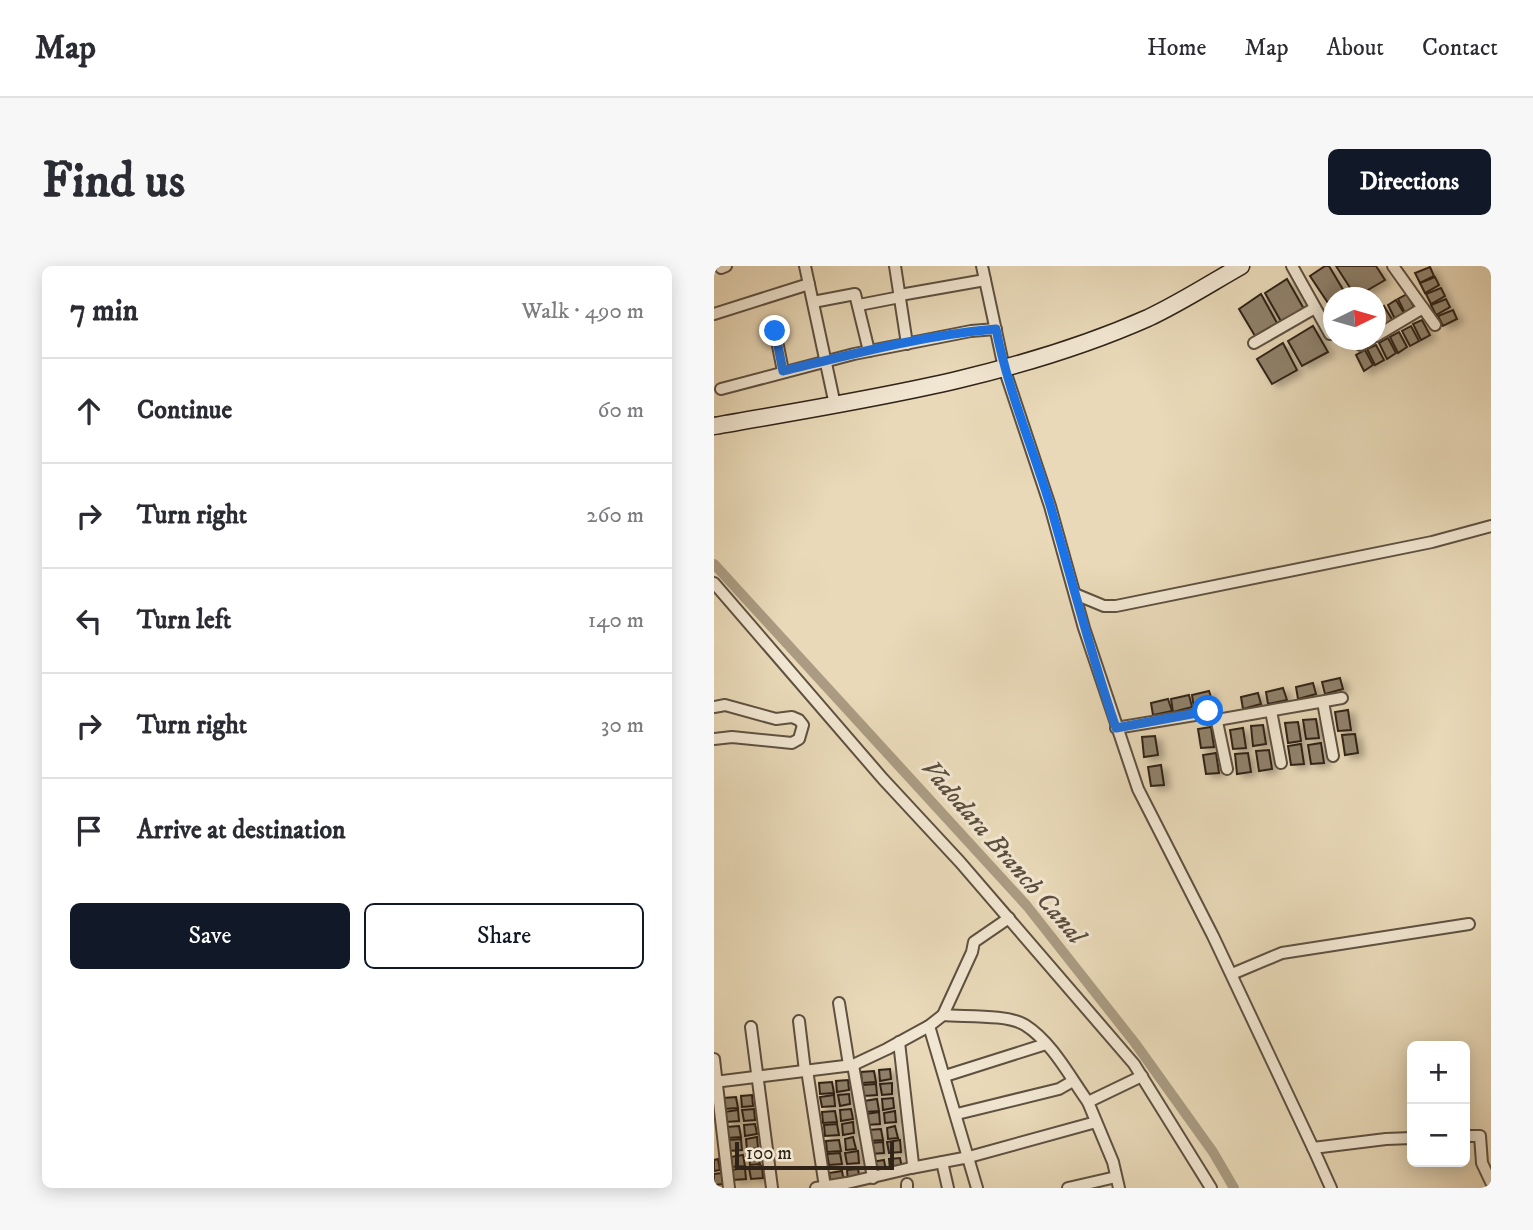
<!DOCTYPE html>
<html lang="en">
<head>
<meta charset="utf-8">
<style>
  body { margin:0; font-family:"IM FELL DW Pica",serif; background:#f7f7f7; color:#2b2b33 }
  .controls { position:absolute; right:21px; bottom:21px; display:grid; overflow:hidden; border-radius:10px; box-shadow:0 4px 18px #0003 }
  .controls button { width:63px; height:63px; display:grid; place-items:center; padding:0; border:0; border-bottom:2px solid #e1e1e2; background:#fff; color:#2b2b33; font:35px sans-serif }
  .compass { position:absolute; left:609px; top:21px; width:63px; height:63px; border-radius:50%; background:#fff; box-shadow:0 4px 18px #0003; rotate:85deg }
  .scale { position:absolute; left:21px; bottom:18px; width:159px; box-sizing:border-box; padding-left:7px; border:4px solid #302419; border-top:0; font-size:19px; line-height:24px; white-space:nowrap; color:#302419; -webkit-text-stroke:5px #f1e6d1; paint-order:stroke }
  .stop { position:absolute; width:21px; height:21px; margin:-16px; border:5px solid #1a73e8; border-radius:50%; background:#fff }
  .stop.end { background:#1a73e8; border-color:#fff; box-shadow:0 2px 7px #0008 }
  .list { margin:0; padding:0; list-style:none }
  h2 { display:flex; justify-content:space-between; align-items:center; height:91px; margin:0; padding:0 28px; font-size:30px }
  h2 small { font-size:23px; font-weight:400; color:#7c7c81 }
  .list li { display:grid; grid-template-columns:46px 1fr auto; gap:21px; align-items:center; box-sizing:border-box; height:105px; padding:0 28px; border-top:2px solid #e1e1e2 }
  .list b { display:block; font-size:26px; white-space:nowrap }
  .list em { font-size:23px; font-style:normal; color:#7c7c81 }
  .actions { display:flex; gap:14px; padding:21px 28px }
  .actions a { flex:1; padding:16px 0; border:2px solid #111827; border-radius:10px; text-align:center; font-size:24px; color:#111827 }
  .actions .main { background:#111827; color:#fff }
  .icon { flex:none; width:38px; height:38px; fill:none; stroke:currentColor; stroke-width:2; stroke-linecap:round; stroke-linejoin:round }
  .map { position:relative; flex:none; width:777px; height:922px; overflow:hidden; border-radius:10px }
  header { display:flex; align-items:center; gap:42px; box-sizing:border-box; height:98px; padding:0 35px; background:#fff; border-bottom:2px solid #e1e1e2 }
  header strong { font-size:33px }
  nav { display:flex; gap:38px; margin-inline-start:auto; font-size:24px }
  .intro { display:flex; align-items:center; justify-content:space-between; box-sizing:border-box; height:168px; padding:0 42px }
  h1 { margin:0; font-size:49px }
  .button { padding:18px 32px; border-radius:10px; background:#111827; color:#fff; font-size:24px; font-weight:700 }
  main { display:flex; gap:42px; padding:0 42px }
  aside { flex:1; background:#fff; border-radius:10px; box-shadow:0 4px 18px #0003 }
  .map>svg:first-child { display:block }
</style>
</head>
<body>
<header>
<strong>Map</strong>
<nav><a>Home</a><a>Map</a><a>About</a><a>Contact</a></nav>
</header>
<div class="intro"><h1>Find us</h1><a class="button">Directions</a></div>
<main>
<aside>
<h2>7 min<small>Walk · 490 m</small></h2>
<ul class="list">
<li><svg class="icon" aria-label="ahead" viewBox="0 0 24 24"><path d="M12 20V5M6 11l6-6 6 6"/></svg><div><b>Continue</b></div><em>60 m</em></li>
<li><svg class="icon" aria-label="right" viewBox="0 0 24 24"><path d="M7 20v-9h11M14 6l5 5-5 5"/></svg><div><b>Turn right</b></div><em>260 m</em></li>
<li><svg class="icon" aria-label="left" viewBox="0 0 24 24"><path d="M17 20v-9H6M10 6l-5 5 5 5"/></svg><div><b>Turn left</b></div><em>140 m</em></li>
<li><svg class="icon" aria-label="right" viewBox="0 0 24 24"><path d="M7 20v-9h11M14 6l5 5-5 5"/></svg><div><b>Turn right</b></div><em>30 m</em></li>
<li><svg class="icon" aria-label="arrive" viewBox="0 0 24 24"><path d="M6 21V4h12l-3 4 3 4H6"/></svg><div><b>Arrive at destination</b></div></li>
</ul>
<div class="actions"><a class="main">Save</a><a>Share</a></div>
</aside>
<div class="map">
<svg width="777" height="922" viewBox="0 0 777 922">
  <defs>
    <filter id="shadow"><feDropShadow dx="6" dy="3.5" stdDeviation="3.5" flood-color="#0004"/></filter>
  </defs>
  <rect width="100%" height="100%" fill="#e9d9b8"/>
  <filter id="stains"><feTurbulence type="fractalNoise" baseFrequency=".00286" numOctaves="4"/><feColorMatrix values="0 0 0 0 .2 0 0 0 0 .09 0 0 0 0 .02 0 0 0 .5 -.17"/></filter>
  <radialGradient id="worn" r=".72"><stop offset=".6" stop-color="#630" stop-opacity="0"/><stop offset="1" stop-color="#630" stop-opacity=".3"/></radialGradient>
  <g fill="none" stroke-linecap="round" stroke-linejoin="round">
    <path stroke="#aa9b82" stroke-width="10" d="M 0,298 L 313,640 L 421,777 L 499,886 L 520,922"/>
  </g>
  <g fill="#90826c" stroke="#302419" stroke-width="2" filter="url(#shadow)">
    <path d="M 611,0 L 615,0 L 634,32 L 620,32 L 620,46 L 596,10 Z"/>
    <path d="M 622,0 L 662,0 L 671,14 L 642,31 Z"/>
    <path d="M 716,1 L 720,10 L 706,17 L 701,7 Z"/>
    <path d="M 721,11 L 725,19 L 711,27 L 706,17 Z"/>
    <path d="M 573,13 L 590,43 L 568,57 L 551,27 Z"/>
    <path d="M 727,22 L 731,30 L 717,38 L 712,28 Z"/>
    <path d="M 547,28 L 563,57 L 541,70 L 525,43 Z"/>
    <path d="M 693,28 L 701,43 L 692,49 L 684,33 Z"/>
    <path d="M 732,33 L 736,41 L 722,49 L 717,39 Z"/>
    <path d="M 682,34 L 691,49 L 682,55 L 674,39 Z"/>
    <path d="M 670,40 L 679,55 L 670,61 L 662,45 Z"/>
    <path d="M 739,44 L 743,53 L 729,60 L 724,50 Z"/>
    <path d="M 662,48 L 669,61 L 662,66 Z"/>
    <path d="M 708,54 L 716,69 L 707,74 L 699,58 Z"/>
    <path d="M 599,60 L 614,86 L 588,100 L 574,75 Z"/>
    <path d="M 697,60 L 705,75 L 696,80 L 688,65 Z"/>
    <path d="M 685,66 L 693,81 L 684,87 L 676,71 Z"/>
    <path d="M 674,72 L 682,87 L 673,93 L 665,77 Z"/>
    <path d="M 569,77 L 583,104 L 558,118 L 543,93 Z"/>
    <path d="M 662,79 L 670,94 L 661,99 L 653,83 Z"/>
    <path d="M 651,84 L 659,99 L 650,105 L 642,89 Z"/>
    <path d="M 626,412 L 629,423 L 611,428 L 608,416 Z"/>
    <path d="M 599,417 L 602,428 L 584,433 L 582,421 Z"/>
    <path d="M 569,422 L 573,434 L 554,438 L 552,426 Z"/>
    <path d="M 495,425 L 499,437 L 480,442 L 478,429 Z"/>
    <path d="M 544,427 L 547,438 L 529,443 L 527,431 Z"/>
    <path d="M 475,429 L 478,441 L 459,446 L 457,433 Z"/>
    <path d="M 454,433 L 458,445 L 439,449 L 437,437 Z"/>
    <path d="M 634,444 L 637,464 L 624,465 L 621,446 Z"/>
    <path d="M 602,453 L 605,472 L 592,473 L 589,454 Z"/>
    <path d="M 584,456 L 587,475 L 574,477 L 571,457 Z"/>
    <path d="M 549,459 L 552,478 L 539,480 L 537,460 Z"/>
    <path d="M 497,461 L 500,481 L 487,482 L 484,463 Z"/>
    <path d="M 529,462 L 532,482 L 519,483 L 516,464 Z"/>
    <path d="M 641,468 L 644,487 L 631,489 L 628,469 Z"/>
    <path d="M 441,470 L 444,489 L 430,491 L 428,471 Z"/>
    <path d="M 607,477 L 610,497 L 597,498 L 594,479 Z"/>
    <path d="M 587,478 L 590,498 L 577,499 L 574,480 Z"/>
    <path d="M 555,484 L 558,503 L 545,505 L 542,485 Z"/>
    <path d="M 502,487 L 505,507 L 492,508 L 489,489 Z"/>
    <path d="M 534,487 L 537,506 L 523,508 L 521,488 Z"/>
    <path d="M 447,499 L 450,519 L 437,520 L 434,501 Z"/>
    <path d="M 176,803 L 177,813 L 166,815 L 165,804 Z"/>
    <path d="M 160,805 L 162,816 L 148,817 L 147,806 Z"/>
    <path d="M 134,814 L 135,824 L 123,826 L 122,815 Z"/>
    <path d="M 118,816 L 120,827 L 106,828 L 105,817 Z"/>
    <path d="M 178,817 L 178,828 L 168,829 L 166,818 Z"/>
    <path d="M 162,818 L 163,829 L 150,830 L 148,819 Z"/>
    <path d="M 135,828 L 136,838 L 126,840 L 124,829 Z"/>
    <path d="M 38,829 L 39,840 L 28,841 L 27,830 Z"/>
    <path d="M 120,829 L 121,840 L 108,841 L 106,831 Z"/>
    <path d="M 22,831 L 24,842 L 10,843 L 9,832 Z"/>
    <path d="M 179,832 L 180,842 L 169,844 L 168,833 Z"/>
    <path d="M 163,833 L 165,845 L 151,846 L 150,835 Z"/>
    <path d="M 40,843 L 41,854 L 30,855 L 28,844 Z"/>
    <path d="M 137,843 L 139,853 L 127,855 L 126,844 Z"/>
    <path d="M 24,844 L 25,855 L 12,856 L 10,846 Z"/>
    <path d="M 121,845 L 123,856 L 109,857 L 108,846 Z"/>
    <path d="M 181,845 L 182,856 L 171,857 L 170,847 Z"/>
    <path d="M 165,846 L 166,858 L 153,859 L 152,848 Z"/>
    <path d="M 139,856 L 140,867 L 129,869 L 128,858 Z"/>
    <path d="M 41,858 L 43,868 L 31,870 L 30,859 Z"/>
    <path d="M 123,858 L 125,869 L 111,870 L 110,859 Z"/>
    <path d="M 25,860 L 27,871 L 13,872 L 12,861 Z"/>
    <path d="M 181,860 L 184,872 L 174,873 L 173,862 Z"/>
    <path d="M 167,863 L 169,874 L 155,875 L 154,864 Z"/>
    <path d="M 43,871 L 44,882 L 33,884 L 32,873 Z"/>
    <path d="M 139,871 L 142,883 L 132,884 L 131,873 Z"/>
    <path d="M 27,873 L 28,884 L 15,885 L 14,874 Z"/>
    <path d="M 125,874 L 127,885 L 113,886 L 112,875 Z"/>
    <path d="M 186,874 L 187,886 L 175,887 L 173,876 Z"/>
    <path d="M 169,876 L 170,887 L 157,888 L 155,877 Z"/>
    <path d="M 144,885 L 145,897 L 133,898 L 131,887 Z"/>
    <path d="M 43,886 L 46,898 L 36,899 L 35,888 Z"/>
    <path d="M 126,887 L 128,898 L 115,899 L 113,888 Z"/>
    <path d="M 29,889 L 31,900 L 17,901 L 16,891 Z"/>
    <path d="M 186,892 L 188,902 L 176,904 L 175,893 Z"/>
    <path d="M 4,893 L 6,904 L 0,905 L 0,894 Z"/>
    <path d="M 170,894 L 172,905 L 158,906 L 157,896 Z"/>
    <path d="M 48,900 L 49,912 L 37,913 L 35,902 Z"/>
    <path d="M 31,902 L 32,913 L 19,914 L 17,904 Z"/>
    <path d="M 144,903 L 146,914 L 134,915 L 133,904 Z"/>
    <path d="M 128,905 L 130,916 L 117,917 L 115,907 Z"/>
    <path d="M 8,907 L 9,918 L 0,919 L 0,908 Z"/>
  </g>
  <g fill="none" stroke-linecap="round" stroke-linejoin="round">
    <g stroke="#5e5141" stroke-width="14">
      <g id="street">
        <path d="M 91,0 L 121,139"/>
        <path d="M 181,0 L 193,78"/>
        <path d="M 268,0 L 290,102 L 336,240 L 370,362 L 424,523 L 499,670 L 599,882 L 672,873 L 698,872"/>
        <path d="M 578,0 L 616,68"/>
        <path d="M 679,0 L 721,59"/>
        <path d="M 7,2 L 12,0"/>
        <path d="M 186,29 L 271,14"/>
        <path d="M 99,36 L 141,28 L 155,85"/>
        <path d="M 145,39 L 186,31"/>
        <path d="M 0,48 L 95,18"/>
        <path d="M 61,65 L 69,105"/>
        <path d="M 662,70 L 709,42"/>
        <path d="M 540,77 L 601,42"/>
        <path d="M 647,79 L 656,74"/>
        <path d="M 7,123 L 140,88 L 257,65 L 282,63"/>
        <path d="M 0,317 L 169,513 L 246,596 L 420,798 L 497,922"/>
        <path d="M 361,328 L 390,340 L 402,340 L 718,276 L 777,260"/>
        <path d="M 609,436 L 619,490"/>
        <path d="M 0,441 L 11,439 L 62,453 L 78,451 L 85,454 L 89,459 L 85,473 L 78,477 L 18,471 L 0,473"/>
        <path d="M 557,445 L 567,497"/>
        <path d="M 503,454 L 628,432"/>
        <path d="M 402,462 L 499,446 L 502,451 L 513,503"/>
        <path d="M 518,708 L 568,687 L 755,658"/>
        <path d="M 125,737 L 135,799"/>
        <path d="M 229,749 C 250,751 293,748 311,759 C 338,776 356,811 374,836 L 428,810"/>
        <path d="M 85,755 L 91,805"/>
        <path d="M 215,760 L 263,922"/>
        <path d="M 37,761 L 58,922"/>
        <path d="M 0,793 L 15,922"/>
        <path d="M 139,799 L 159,912"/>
        <path d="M 93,804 L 111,921"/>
        <path d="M 231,810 L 332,778"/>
        <path d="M 0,816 L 139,799 L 173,783 L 215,760 L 229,749 L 258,686 L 260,676 L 295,652"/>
        <path d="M 374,836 L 399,896 L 405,922"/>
        <path d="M 243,848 L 345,823 L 359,815"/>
        <path d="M 751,870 L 766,870 L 768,897 L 777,916"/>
        <path d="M 599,882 L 617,922"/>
        <path d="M 228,896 L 234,922"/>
        <path d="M 197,902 L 255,891 L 382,856"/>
        <path d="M 193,918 L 193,922"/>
        <path d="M 102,922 L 133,917 L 197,902 L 199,898 L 185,776"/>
        <path d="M 354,922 L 402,911"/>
      </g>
    </g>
    <g stroke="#302419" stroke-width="19">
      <path id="secondary" d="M 0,160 C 147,134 296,113 434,52 C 466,37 497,17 527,0"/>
    </g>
    <use href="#street" stroke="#f1e6d1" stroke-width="10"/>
    <use href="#secondary" stroke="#f1e6d1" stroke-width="16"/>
  </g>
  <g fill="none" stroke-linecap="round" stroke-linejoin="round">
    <path stroke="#1a73e8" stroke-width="9" d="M 61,65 L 69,105 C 139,88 210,69 282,63 C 294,125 319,182 337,242 C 358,315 377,389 402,462 L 494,445"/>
  </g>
  <g text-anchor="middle" stroke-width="6" stroke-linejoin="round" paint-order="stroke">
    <g font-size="26" font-style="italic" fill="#5b4e3e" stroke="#f1e6d1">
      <text transform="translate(290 585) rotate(49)" y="9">Vadodara Branch Canal</text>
    </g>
  </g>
  <rect width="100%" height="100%" filter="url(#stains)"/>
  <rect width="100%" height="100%" fill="url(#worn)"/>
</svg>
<div class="controls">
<button>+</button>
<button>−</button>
</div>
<svg class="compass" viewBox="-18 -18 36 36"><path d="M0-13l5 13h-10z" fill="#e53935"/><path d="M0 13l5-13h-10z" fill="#7c7c81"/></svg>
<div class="scale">100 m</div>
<div class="stop" style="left:494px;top:445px"></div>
<div class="stop end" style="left:61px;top:65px"></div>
</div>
</main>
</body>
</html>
